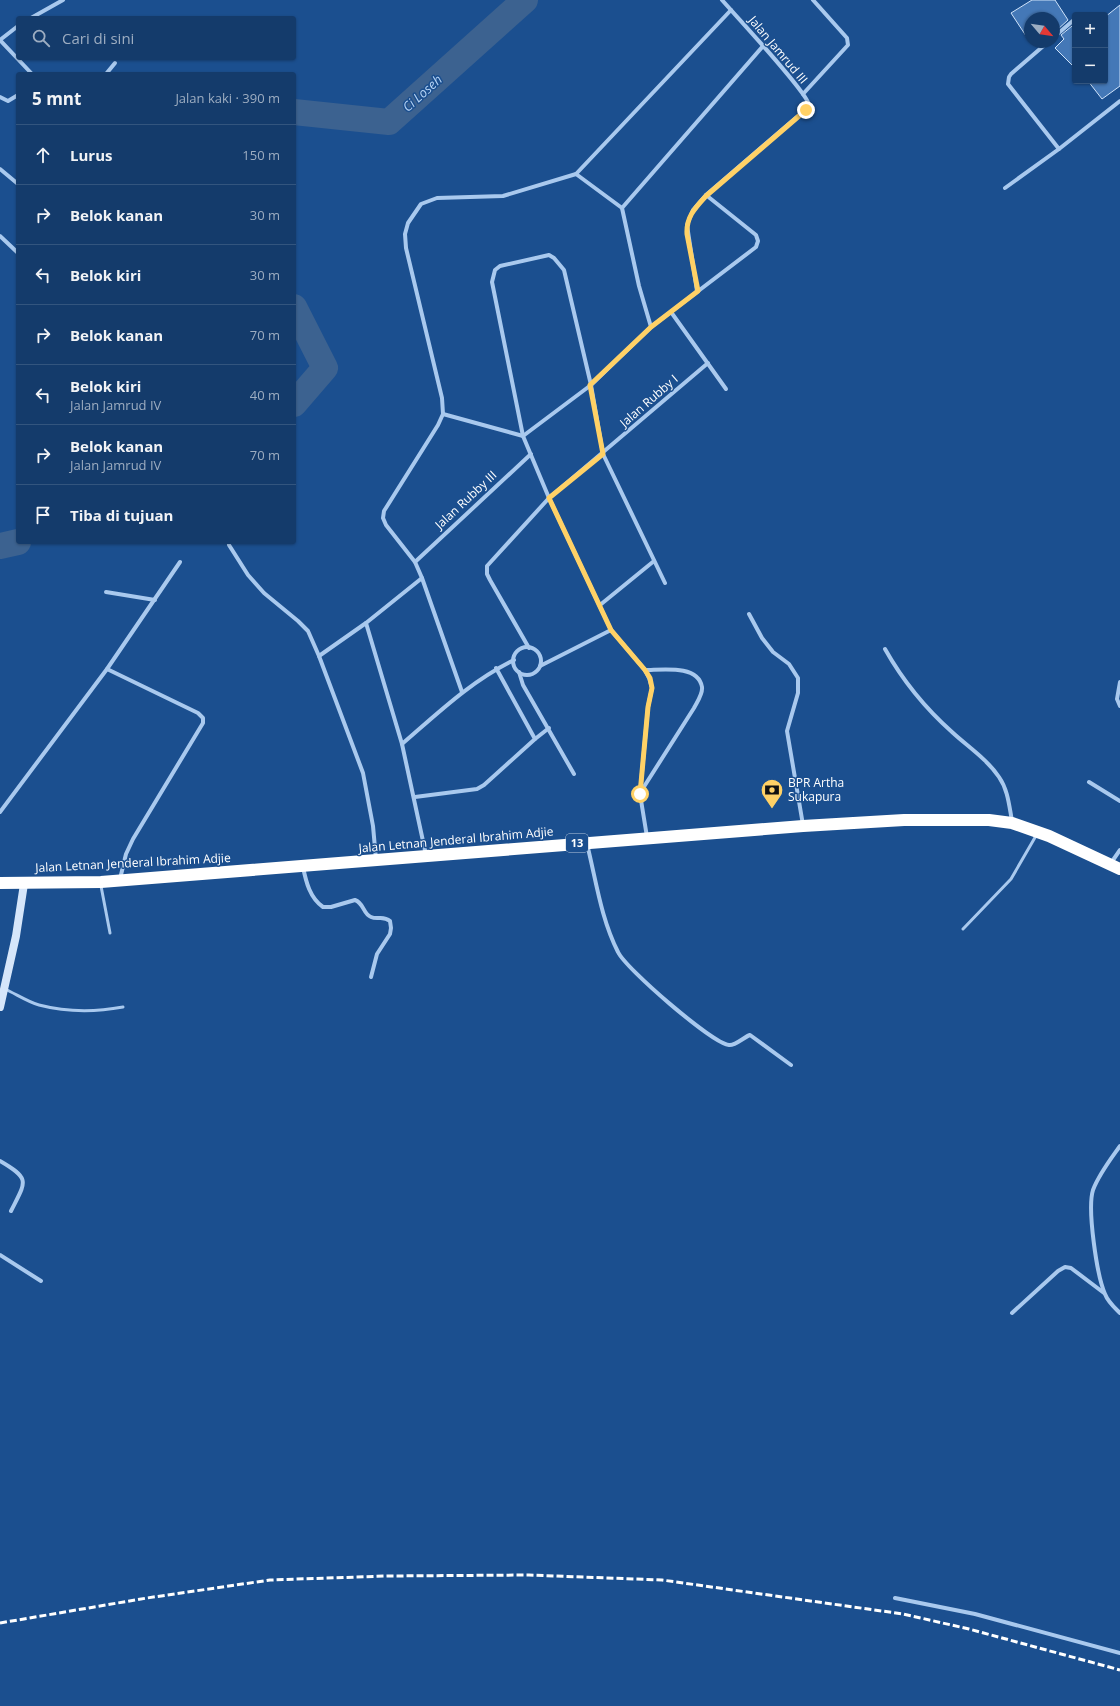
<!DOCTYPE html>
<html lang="id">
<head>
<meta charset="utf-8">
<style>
  body { margin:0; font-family:"Open Sans",sans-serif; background:#1d4271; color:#f1f3f6 }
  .controls { position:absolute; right:12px; top:12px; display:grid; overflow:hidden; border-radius:4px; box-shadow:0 1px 3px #0004 }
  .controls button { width:36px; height:36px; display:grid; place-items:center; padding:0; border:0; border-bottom:1px solid #33557e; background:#143b6b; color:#f1f3f6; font:20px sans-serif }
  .compass { position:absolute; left:1024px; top:12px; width:36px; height:36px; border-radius:50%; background:#143b6b; box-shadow:0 1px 3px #0004; rotate:119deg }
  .stop { position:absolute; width:12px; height:12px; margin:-9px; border:3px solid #ffd166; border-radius:50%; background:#fff }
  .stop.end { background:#ffd166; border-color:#fff; box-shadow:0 1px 4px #0008 }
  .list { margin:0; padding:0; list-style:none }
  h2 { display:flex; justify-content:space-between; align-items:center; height:52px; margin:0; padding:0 16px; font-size:17px }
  h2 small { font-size:13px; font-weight:400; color:#9dadc1 }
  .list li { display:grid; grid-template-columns:26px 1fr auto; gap:12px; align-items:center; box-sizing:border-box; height:60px; padding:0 16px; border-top:1px solid #33557e }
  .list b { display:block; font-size:15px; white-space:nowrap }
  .list p { margin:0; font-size:13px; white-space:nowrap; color:#9dadc1 }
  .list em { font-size:13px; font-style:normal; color:#9dadc1 }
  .icon { flex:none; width:22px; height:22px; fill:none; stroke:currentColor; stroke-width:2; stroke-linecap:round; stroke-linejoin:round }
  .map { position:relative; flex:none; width:1120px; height:1706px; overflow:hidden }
  .search { position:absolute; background:#143b6b; box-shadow:0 1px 3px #0004; left:16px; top:16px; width:280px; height:44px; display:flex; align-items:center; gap:10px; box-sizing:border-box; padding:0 14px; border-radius:4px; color:#9dadc1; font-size:15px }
  .panel { position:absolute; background:#143b6b; box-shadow:0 1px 3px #0004; left:16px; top:72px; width:280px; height:472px; border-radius:4px }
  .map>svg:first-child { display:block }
</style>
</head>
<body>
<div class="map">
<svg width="1120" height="1706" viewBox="0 0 1120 1706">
  <rect width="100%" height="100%" fill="#1b4f8f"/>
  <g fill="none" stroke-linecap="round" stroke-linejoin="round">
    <g stroke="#3c6290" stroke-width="26">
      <path d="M 294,112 L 389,122 L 525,0"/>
      <path d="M 294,307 L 325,368 L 294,404"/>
      <path d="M 0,546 L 18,542"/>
    </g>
  </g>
  <g fill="#4478b7" stroke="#cfe3fa">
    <path d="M 1032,0 L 1055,0 L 1068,20 L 1057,30 L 1054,24 L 1054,18 L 1030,18 L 1030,42 L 1011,13 Z"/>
    <path d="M 1120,5 L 1120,86 L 1102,99 L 1088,81 L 1105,81 L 1105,17 Z"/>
    <path d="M 1072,26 L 1074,29 L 1075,28 L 1075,68 L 1055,48 L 1064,39 L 1061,35 Z"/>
  </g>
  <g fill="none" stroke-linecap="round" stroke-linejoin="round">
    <g stroke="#a9c9ee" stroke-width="3">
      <path d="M 101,886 L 110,933"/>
      <path d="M 963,929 L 1011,879 L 1037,834"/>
      <path d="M 5,989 C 16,994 28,1002 39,1005 C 66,1012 96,1012 123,1007"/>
    </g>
    <g stroke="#a9c9ee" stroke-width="4">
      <path d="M 1082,15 L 1089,15"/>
      <path d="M 31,18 L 63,0"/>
      <path d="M 1054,37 L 1075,19"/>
      <path d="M 0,40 L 32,74"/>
      <path d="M 0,40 L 18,26"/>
      <path d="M 1048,42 L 1011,74 L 1009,77 L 1008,84 L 1059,149 L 1120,101"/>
      <path d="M 106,74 L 115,63"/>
      <path d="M 803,94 L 848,45 L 847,38 L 813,0"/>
      <path d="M 0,97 L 8,101 L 18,95"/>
      <path d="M 0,169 L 18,184"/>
      <path d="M 1005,188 L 1059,149"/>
      <path d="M 622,208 L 763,46"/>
      <path d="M 0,236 L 18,253"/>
      <path d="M 697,291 L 687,225 L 693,210 L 706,195 L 805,110 L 809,105 C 807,92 735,15 722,0"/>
      <path d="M 671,312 L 726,389"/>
      <path d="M 651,327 L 756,247 L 758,241 L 756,235 L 706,195"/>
      <path d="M 443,414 L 523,436 L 591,385 L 651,327 L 639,286 L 622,208 L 576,174"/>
      <path d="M 229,545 L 248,575 L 264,593 L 298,621 L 308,631 L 319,656 L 363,773 L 373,826 L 376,859"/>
      <path d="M 415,562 L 531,454"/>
      <path d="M 422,578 L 366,623 L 402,744 L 426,855"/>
      <path d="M 106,592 L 155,600"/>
      <path d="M 600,605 L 654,561"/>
      <path d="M 749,614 L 762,638 L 773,652 L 789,664 L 798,678 L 798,693 L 787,731 L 803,825"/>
      <circle cx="527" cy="661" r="14"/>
      <path d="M 529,648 L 490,580 L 487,574 L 487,566 L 549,498 L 708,363"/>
      <path d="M 885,649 C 903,681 925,708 952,732 C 967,746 987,759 999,777 C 1008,790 1009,805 1012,821"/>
      <path d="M 319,656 L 366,623"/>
      <path d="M 540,666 L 611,630"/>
      <path d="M 107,669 L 198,713 L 203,718 L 203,723 L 133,839 L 126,854 L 120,879"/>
      <path d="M 519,672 L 523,685 L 574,774"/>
      <path d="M 1120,682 L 1117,699 L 1120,706"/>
      <path d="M 462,692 L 422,578 L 415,562 L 386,525 L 383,518 L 384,511 L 438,425 L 443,414 L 442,398 L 406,248 L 405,234 L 408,223 L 421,204 L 437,198 L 503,196 L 576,174 L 731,10"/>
      <path d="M 535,739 L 549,728"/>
      <path d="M 402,744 C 438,713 471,681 514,660"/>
      <path d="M 1089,782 L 1120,801"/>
      <path d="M 640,793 L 694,708 C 697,702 703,694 702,687 C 698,664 661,670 645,670"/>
      <path d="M 415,797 L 477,789 L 484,785 L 535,739 L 496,668"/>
      <path d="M 0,812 L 107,669 L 180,562"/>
      <path d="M 647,837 L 640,794 L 648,707 L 652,688 L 649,678 L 645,670 L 611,630 L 549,498 L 523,436 L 492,282 L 495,270 L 500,266 L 549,255 L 554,258 L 564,270 L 591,385 L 603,454 L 665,583"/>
      <path d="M 587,844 C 596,880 601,919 618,952 C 626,969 712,1043 729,1045 C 735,1046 744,1037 750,1035 L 791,1065"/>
      <path d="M 1111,863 L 1120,850"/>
      <path d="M 303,867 C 306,882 310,898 323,907 L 331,907 L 355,900 C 364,903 363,914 371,917 C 378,920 383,915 390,921 L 391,928 L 390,934 L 377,954 L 371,977"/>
      <path d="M 1120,1146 C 1110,1160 1099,1174 1093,1190 C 1087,1209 1097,1276 1105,1294 C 1108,1302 1114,1307 1120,1313"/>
      <path d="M 0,1161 C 31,1179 26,1181 11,1211"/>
      <path d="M 0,1255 L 41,1281"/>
      <path d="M 1012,1313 L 1058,1271 L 1065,1267 L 1071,1268 L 1104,1293"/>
      <path d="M 895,1598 L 975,1614 L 1120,1653"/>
    </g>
    <path stroke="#d6e6fa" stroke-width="8" d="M 0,1007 L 16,936 L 24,884"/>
    <path stroke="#fff" stroke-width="12" d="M 0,883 L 101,882 L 803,826 L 904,820 L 989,820 L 1012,823 L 1049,836 L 1120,869"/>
    <path stroke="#fff" stroke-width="3" stroke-dasharray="7 3" stroke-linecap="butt" d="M 0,1623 L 147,1598 L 270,1580 L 387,1576 L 529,1575 L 662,1580 L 903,1614 L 969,1629 L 1120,1670"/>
  </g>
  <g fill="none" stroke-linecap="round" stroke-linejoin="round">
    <path stroke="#ffd166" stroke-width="5" d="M 640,794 L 648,707 L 652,688 L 650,678 L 645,670 L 611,630 L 549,498 L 603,454 L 590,385 L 651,327 L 698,291 L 687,234 C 686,217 695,208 706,196 L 806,110"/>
  </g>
  <defs>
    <g id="bank-pin" transform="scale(1.15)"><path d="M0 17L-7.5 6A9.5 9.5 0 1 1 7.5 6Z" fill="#ffd166" stroke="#1b4f8f"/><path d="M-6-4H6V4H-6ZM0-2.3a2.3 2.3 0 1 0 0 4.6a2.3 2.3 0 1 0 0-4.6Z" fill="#111"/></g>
  </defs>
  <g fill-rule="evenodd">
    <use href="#bank-pin" x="772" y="790"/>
  </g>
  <g text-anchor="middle" stroke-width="3" stroke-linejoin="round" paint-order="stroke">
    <rect fill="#1b4f8f" stroke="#bbcadd" stroke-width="1" x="566" y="834" width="22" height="18" rx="3"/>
    <g font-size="11" font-weight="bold" fill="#fff">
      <text x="577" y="847">13</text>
    </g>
    <g font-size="12" fill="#fff" stroke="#1b4f8f">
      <text transform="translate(778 50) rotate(50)" y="4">Jalan Jamrud III</text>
      <text transform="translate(649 401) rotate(-41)" y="4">Jalan Rubby I</text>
      <text transform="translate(466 500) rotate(-43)" y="4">Jalan Rubby III</text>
      <text transform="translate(456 840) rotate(-5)" y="4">Jalan Letnan Jenderal Ibrahim Adjie</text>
      <text transform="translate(133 863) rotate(-3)" y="4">Jalan Letnan Jenderal Ibrahim Adjie</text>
    </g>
    <g font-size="12" fill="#fff" stroke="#1b4f8f" text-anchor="start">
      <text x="788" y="787">BPR Artha<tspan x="788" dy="14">Sukapura</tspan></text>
    </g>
    <g font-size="13" font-style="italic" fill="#b5d3f5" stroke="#1b4f8f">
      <text transform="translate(422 93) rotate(-42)" y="5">Ci Loseh</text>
    </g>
  </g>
</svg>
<div class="controls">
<button>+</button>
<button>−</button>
</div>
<svg class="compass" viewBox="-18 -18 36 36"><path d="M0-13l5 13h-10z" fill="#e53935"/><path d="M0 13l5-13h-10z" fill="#9dadc1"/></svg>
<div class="stop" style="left:640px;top:794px"></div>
<div class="stop end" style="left:806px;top:110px"></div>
<div class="search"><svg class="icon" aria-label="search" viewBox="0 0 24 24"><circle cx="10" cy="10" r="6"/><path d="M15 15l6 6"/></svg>Cari di sini</div>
<section class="panel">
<h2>5 mnt<small>Jalan kaki · 390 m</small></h2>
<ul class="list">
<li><svg class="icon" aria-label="ahead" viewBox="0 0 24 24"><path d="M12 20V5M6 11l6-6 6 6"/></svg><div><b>Lurus</b></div><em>150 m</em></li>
<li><svg class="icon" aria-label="right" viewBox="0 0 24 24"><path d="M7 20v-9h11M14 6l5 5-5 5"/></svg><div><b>Belok kanan</b></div><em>30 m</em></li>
<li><svg class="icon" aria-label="left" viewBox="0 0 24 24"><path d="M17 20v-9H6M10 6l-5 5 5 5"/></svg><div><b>Belok kiri</b></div><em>30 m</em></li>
<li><svg class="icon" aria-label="right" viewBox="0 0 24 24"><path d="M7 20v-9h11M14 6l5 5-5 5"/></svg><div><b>Belok kanan</b></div><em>70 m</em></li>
<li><svg class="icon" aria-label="left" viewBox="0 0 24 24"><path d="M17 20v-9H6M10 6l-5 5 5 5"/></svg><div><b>Belok kiri</b><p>Jalan Jamrud IV</p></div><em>40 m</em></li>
<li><svg class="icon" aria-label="right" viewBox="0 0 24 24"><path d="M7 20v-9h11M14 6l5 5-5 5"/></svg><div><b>Belok kanan</b><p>Jalan Jamrud IV</p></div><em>70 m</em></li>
<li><svg class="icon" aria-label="arrive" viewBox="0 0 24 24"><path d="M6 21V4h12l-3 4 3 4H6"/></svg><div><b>Tiba di tujuan</b></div></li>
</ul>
</section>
</div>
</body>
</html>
